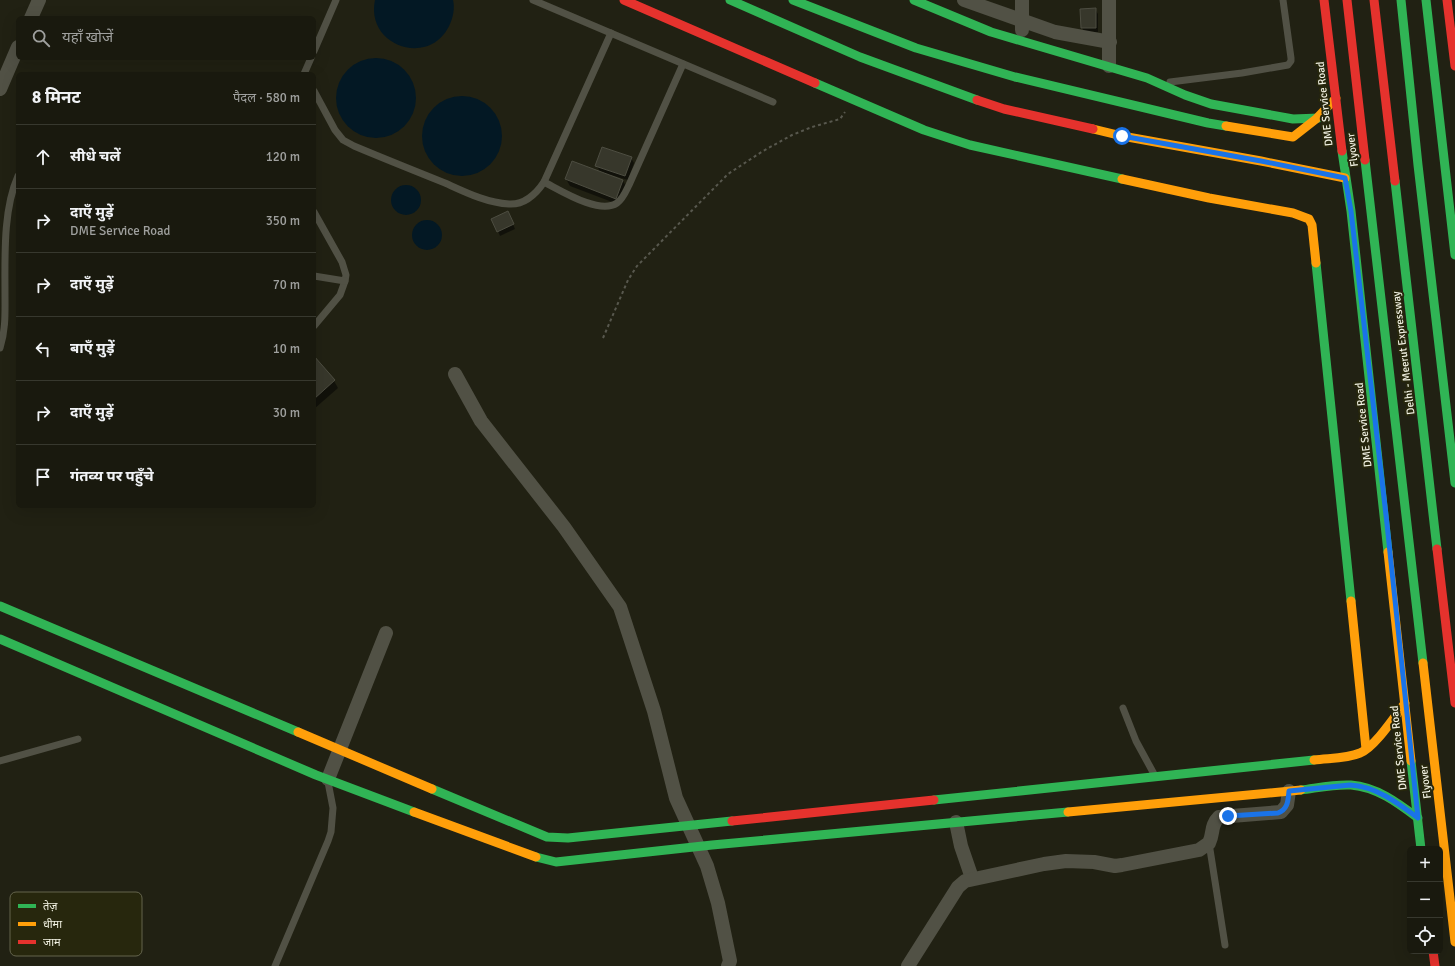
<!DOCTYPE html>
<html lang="hi">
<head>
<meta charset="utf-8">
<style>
  body { margin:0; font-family:Signika,"Noto Sans Devanagari",sans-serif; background:#26261c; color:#f1f3f6 }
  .controls { position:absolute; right:12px; bottom:12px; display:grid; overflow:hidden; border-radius:6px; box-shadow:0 4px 16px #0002 }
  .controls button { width:36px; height:36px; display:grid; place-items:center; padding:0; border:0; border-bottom:1px solid #37382e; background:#19190e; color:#f1f3f6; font:20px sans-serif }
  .stop { position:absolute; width:12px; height:12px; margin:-9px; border:3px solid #1a73e8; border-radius:50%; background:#fff }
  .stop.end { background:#1a73e8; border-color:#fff; box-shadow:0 1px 4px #0008 }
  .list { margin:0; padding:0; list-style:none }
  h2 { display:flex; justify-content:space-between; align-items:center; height:52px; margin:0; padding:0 16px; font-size:17px }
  h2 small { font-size:13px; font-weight:400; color:#9fa09e }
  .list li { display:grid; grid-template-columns:26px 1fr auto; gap:12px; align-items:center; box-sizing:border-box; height:64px; padding:0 16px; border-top:1px solid #37382e }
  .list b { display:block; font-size:15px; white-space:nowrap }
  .list p { margin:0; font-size:13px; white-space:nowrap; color:#9fa09e }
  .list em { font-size:13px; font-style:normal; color:#9fa09e }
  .icon { flex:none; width:22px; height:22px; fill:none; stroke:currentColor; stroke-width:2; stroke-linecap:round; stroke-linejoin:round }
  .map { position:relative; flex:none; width:1455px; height:966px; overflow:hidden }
  .search { position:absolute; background:#19190e; box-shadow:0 4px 16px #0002; left:16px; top:16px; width:300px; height:44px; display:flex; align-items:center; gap:10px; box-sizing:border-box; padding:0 14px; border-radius:6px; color:#9fa09e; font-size:15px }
  .panel { position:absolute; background:#19190e; box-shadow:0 4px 16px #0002; left:16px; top:72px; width:300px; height:436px; border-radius:6px }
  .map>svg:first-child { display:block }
</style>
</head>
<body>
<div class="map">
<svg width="1455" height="966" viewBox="0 0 1455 966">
  <rect width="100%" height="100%" fill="#212113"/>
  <g fill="#031824">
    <path d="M 375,0 L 453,0 C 455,8 453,17 450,24 C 431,68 365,47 375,0 Z"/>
    <circle cx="376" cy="98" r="40"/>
    <circle cx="462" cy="136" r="40"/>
    <circle cx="406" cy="200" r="15"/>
    <circle cx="427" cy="235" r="15"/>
  </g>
  <g fill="#0007">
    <path d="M 1095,9 L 1098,14 L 1098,32 L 1085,33 L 1082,28 L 1081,10 Z"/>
    <path d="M 631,158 L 634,163 L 628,180 L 611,175 L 610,176 L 623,181 L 627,188 L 620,205 L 570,186 L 566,179 L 600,172 L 597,166 Z"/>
    <path d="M 510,217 L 515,229 L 500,236 L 498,231 Z"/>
    <path d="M 314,358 L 334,381 L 338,388 L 314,409 Z"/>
  </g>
  <g fill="#37372b" stroke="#4d4d41">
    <path d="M 1096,8 L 1096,28 L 1081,28 L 1080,9 Z"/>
    <path d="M 602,147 L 632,157 L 625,176 L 595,166 Z"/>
    <path d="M 572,161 L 623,180 L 616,199 L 565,179 Z"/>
    <path d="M 508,211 L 514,224 L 497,232 L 491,219 Z"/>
    <path d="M 314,356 L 335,380 L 314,399 Z"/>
  </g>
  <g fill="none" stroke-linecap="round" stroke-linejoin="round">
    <path stroke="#58584e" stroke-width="2" stroke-dasharray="3 3" stroke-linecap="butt" d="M 603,338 L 628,280 L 637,266 L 728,174 L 763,151 L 792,135 L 812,127 L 840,119 L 845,112"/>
    <g stroke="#515145" stroke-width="7">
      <path d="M 533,0 L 773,102"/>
      <path d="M 314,51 L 336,0"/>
      <path d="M 304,74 L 311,58"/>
      <path d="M 1170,82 L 1242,73 L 1288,65 L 1291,61 L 1291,58 L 1283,0"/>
      <path d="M 314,91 L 335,130 L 343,140 L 354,146 C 385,159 415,171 445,183 C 465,192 487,203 509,204 C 525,205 536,194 544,182 L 611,33"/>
      <path d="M 544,182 C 560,190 599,215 617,203 C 623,199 626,191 629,185 L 683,64"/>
      <path d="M 314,212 L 342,262 L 346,275 L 345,281 L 340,295 L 314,326"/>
      <path d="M 314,276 L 345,281"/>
      <path d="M 0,348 C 6,328 5,313 5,293 C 5,256 3,210 18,176"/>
      <path d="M 1123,708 L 1136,741 L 1154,774"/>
      <path d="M 0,761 L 78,739"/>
      <path d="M 1209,843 L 1225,945"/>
      <path d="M 275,966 L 328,841 L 331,832 L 333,808 L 328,782"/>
    </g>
    <g stroke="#515145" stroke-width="14">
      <path d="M 964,0 L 1055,32 L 1110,42"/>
      <path d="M 31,18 L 39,0"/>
      <path d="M 1022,30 L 1022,0"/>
      <path d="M 1109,66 L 1109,0"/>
      <path d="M 0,89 L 18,47"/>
      <path d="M 455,374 L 481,421 L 564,527 L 620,607 L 654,711 L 676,798 L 707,866 L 718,903 L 730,961 L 728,966"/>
      <path d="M 328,779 L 386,633"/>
      <path d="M 956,822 L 961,846 L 972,878"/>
      <path d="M 908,966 L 958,887 L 965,881 L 1044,864 L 1066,861 L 1094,862 L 1115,866 L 1122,865 L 1199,850 L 1209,843 C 1214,833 1210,826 1219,817 L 1281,812 L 1287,805 L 1289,791"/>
    </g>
    <g stroke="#30b455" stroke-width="9">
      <path d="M 730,0 L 860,57 L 977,100"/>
      <path d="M 793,0 L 916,48 L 1015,77 L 1208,123 L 1226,126"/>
      <path d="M 914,0 L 991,32 L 1147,78 L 1185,95 L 1211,104 L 1293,119 L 1319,118"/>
      <path d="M 1401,0 L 1418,165 L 1455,483"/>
      <path d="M 1426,0 L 1455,255"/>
      <path d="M 815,83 L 924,130 L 970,145 L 1122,179"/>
      <path d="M 1342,151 L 1351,211 L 1388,552"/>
      <path d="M 1365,160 L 1423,663"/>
      <path d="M 1395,181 L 1437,549"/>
      <path d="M 1316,263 L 1351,601"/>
      <path d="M 0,606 L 298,732"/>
      <path d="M 0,639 L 316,775 L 414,812"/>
      <path d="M 1411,761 L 1421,849"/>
      <path d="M 432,789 L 547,837 L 568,838 L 732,821"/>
      <path d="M 1301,790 C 1317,788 1335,784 1351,785 C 1377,787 1398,803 1418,818"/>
      <path d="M 934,800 L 1314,760"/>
      <path d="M 536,857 L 556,862 L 712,845 L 1068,812"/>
    </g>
    <g stroke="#ff9f0a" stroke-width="9">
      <path d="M 1226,126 L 1293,137 L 1316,119 L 1336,98"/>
      <path d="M 1093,129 L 1122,136 L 1261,161 L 1345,178"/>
      <path d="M 1122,179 L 1209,198 L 1293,213 L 1309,219 L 1312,225 L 1316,263"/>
      <path d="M 1388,552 L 1411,761"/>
      <path d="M 1351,601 L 1366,749"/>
      <path d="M 1423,663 L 1455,942"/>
      <path d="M 298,732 L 432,789"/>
      <path d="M 1314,760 C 1329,758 1346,759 1360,753 C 1375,747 1395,716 1405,703"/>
      <path d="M 414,812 L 536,857"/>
      <path d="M 1068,812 L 1301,790"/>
    </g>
    <g stroke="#e5322d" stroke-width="9">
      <path d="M 624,0 L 815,83"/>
      <path d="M 1324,0 L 1342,151"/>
      <path d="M 1347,0 L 1365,160"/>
      <path d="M 1374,0 L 1395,181"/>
      <path d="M 1447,0 L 1455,66"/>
      <path d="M 977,100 L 1004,109 L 1093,129"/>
      <path d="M 1437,549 L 1455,703"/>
      <path d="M 732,821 L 934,800"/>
      <path d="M 1433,951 L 1435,966"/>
    </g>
  </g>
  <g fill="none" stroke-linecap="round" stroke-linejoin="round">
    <path stroke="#1a73e8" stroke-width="5" d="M 1122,136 L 1261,161 L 1345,178 L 1351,211 L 1387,524 L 1418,818 C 1398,803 1375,786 1350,785 L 1289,791 C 1288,801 1288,809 1278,813 L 1228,816"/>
  </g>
  <g text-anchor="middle" stroke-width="4" stroke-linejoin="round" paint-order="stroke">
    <g font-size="11" fill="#f2f2e3" stroke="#27270d">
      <text transform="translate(1324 104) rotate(-96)" y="4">DME Service Road</text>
      <text transform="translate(1352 150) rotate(-97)" y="4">Flyover</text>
      <text transform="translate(1403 353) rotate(-97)" y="4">Delhi - Meerut Expressway</text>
      <text transform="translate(1363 425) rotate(-96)" y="4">DME Service Road</text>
      <text transform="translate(1398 748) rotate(-96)" y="4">DME Service Road</text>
      <text transform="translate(1425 782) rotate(-97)" y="4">Flyover</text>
    </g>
  </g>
  <rect x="10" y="892" width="132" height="64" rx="6" fill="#27270d" stroke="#64644d" stroke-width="1"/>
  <rect x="18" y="904" width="18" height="4" fill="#30b455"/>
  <rect x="18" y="922" width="18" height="4" fill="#ff9f0a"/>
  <rect x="18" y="940" width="18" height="4" fill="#e5322d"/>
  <g font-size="11" fill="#f2f2e3">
    <text x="43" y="910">तेज़</text>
    <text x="43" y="928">धीमा</text>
    <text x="43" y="946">जाम</text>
  </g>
</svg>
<div class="controls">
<button>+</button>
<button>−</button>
<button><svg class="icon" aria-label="locate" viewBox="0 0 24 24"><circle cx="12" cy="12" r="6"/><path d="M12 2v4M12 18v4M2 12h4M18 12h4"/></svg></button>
</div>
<div class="stop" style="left:1122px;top:136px"></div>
<div class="stop end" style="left:1228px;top:816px"></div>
<div class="search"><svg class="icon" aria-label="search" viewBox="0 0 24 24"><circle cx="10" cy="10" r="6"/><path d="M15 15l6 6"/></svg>यहाँ खोजें</div>
<section class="panel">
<h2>8 मिनट<small>पैदल · 580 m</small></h2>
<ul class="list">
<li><svg class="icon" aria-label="ahead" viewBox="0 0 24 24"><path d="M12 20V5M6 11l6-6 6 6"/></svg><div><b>सीधे चलें</b></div><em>120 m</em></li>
<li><svg class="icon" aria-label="right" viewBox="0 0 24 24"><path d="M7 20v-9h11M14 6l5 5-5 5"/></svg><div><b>दाएँ मुड़ें</b><p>DME Service Road</p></div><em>350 m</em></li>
<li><svg class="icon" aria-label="right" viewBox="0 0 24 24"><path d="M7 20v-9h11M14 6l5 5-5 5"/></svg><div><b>दाएँ मुड़ें</b></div><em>70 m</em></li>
<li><svg class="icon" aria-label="left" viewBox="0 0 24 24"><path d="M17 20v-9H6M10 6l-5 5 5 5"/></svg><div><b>बाएँ मुड़ें</b></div><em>10 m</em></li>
<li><svg class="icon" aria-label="right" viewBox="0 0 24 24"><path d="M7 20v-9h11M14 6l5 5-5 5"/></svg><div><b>दाएँ मुड़ें</b></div><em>30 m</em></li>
<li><svg class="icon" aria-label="arrive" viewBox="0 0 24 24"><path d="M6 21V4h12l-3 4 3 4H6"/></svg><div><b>गंतव्य पर पहुँचे</b></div></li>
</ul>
</section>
</div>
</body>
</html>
